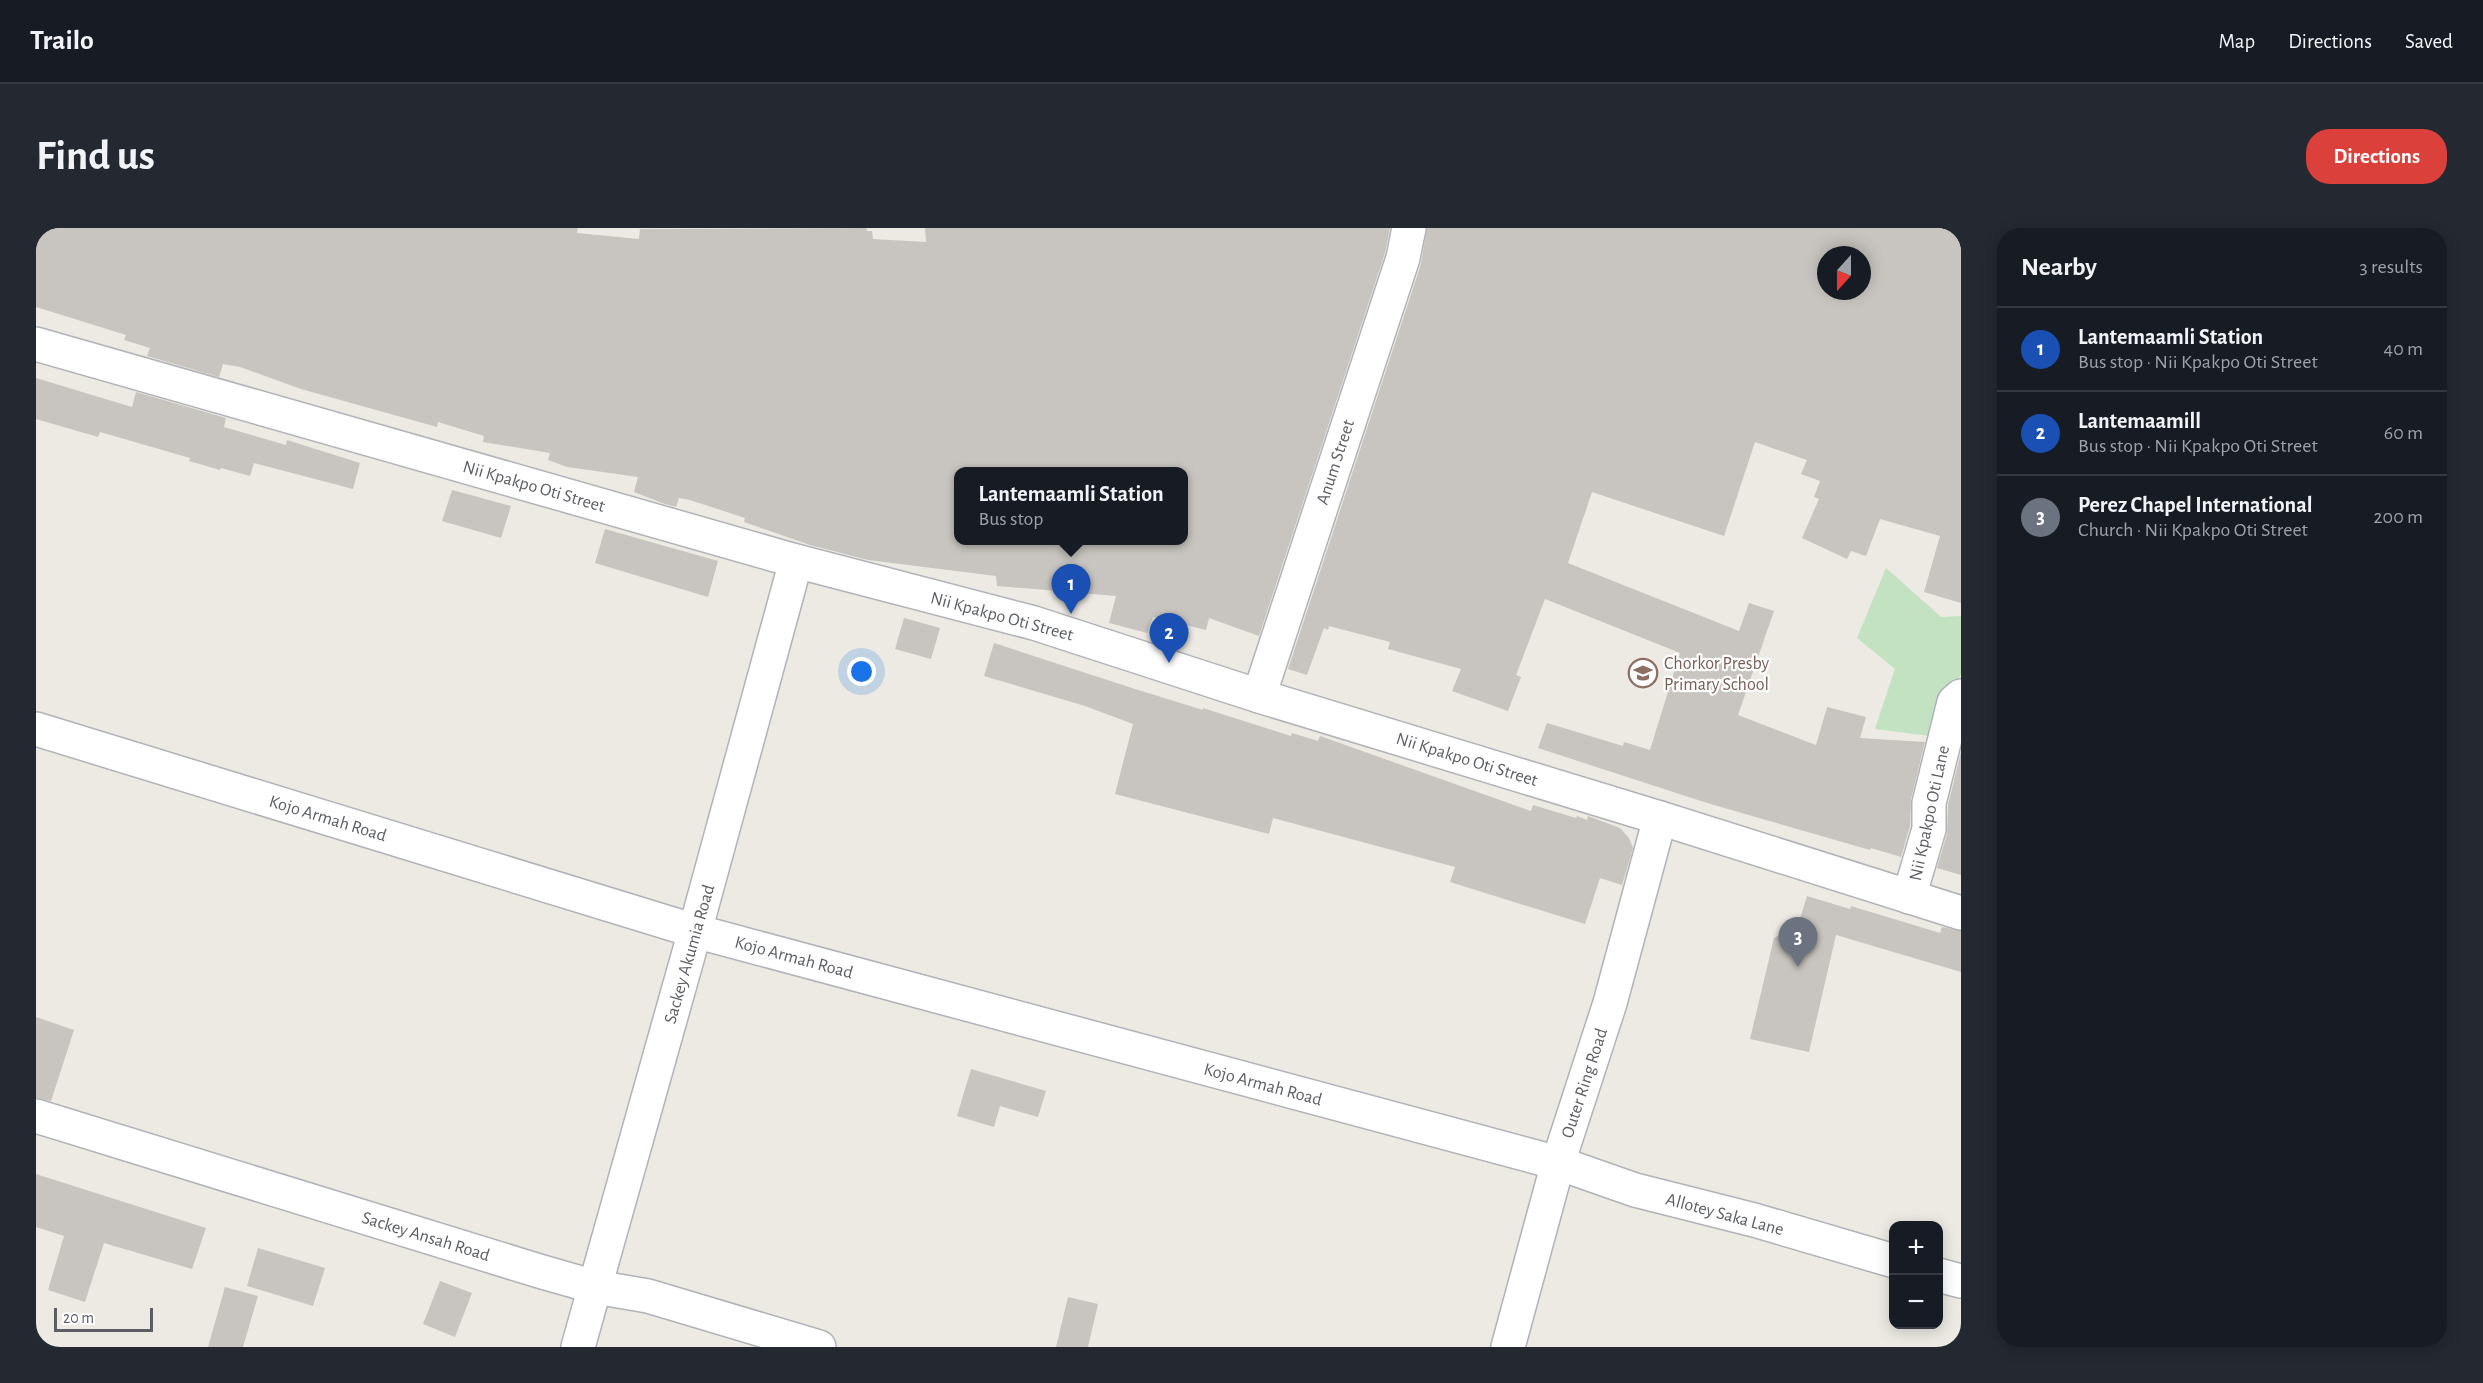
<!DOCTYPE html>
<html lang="en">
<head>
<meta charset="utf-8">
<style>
  body { margin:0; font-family:"Alegreya Sans",sans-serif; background:#242831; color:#f1f3f6 }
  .controls { position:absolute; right:18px; bottom:18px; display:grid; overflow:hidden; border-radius:12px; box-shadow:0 3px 15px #0003 }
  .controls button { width:54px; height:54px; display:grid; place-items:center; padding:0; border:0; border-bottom:2px solid #363941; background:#171b24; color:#f1f3f6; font:30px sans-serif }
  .compass { position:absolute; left:1781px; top:18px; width:54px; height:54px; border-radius:50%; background:#171b24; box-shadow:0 3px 15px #0003; rotate:201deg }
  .scale { position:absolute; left:18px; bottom:15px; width:99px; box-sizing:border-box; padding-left:6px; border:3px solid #5b5e62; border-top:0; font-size:16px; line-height:21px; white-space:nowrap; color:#5b5e62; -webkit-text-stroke:4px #fff; paint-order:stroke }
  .you { position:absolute; left:826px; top:444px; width:21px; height:21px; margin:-15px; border:4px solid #fff; border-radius:50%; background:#1a73e8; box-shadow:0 0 0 9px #1a73e833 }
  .badge { display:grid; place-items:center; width:39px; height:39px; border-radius:50%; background:#db413a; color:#fff; font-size:20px; font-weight:700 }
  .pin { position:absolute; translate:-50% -50px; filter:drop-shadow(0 2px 3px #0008) }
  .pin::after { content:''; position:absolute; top:32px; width:21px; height:18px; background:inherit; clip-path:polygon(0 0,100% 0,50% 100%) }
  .popup { position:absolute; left:918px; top:239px; width:234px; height:78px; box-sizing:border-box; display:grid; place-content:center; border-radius:12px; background:#171b24; filter:drop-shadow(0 2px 4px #0005); font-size:20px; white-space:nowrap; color:#9ea1a6 }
  .popup b { font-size:22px; color:#f1f3f6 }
  .popup::after { content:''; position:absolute; left:50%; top:100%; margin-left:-12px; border:12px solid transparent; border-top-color:#171b24 }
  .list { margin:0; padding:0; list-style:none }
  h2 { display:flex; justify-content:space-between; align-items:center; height:78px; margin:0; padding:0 24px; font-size:26px }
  h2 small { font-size:20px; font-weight:400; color:#9ea1a6 }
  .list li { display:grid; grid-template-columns:39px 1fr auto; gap:18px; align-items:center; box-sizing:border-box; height:84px; padding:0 24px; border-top:2px solid #363941 }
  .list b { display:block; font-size:22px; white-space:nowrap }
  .list p { margin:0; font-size:20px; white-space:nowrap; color:#9ea1a6 }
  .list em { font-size:20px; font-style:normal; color:#9ea1a6 }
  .map { position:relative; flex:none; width:1925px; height:1119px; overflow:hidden; border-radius:24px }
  header { display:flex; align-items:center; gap:36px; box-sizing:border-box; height:84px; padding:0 30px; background:#171b24; border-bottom:2px solid #363941 }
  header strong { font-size:28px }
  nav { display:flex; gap:33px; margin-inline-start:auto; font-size:21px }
  .intro { display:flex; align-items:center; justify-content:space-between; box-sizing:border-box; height:144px; padding:0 36px }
  h1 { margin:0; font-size:42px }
  .button { padding:15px 27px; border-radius:24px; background:#db413a; color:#fff; font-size:21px; font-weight:700 }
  main { display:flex; gap:36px; padding:0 36px }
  aside { flex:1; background:#171b24; border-radius:24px; box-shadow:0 3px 15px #0003 }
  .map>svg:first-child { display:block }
</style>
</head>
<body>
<header>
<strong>Trailo</strong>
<nav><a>Map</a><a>Directions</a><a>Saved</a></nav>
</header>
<div class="intro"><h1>Find us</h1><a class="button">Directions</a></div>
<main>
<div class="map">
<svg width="1925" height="1119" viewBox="0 0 1925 1119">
  <rect width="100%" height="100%" fill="#eceae3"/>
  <path fill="#c2e2c1" d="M 1850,340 L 1905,389 L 1925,388 L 1925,446 L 1894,508 L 1839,501 L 1859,441 L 1821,410 Z"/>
  <g fill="#c8c5c0" fill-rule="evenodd">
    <path d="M 0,0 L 542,0 L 541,5 L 603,11 L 604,1 L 831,0 L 831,3 L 836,3 L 837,11 L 890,14 L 889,0 L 1354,0 L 1349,25 L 1223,408 L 1173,390 L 1170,402 L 1117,389 L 1111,405 L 1073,395 L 1080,368 L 961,358 L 960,348 L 832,332 L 774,317 L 708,294 L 709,290 L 654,272 L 643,270 L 640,279 L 626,275 L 598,264 L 602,249 L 531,239 L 512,232 L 514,225 L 447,214 L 448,208 L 402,194 L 401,199 L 265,161 L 204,139 L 187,136 L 183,149 L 111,128 L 114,120 L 88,112 L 90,107 L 0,79 ZM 922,243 L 1148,243 L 1148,312 L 922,312 Z"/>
    <path d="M 1391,0 L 1925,0 L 1925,375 L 1888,364 L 1904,308 L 1844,291 L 1830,328 L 1815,323 L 1811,331 L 1766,310 L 1783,271 L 1778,269 L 1784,253 L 1765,246 L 1771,232 L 1719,214 L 1688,308 L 1556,264 L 1532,335 L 1703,403 L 1713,375 L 1738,383 L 1702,487 L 1780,517 L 1791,479 L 1830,489 L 1824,510 L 1889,514 L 1875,571 L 1874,598 L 1865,629 L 1835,620 L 1834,622 L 1671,575 L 1502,520 L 1511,495 L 1587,518 L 1588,514 L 1614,522 L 1644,425 L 1509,371 L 1480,447 L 1485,449 L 1472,483 L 1416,463 L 1425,441 L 1352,421 L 1354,414 L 1293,398 L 1292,402 L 1288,400 L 1271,447 L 1252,441 L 1385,36 ZM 1790,27 L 1826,27 L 1826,63 L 1790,63 Z"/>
    <path d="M 0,150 L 96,179 L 100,164 L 190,190 L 188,199 L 250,217 L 251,212 L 324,235 L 317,261 L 218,235 L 214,248 L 185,240 L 184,242 L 153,233 L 154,230 L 64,204 L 62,209 L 0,191 Z"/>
    <path d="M 416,262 L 475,278 L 465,310 L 406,293 Z"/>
    <path d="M 569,301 L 682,333 L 672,369 L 559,335 Z"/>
    <path d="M 868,390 L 904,400 L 895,431 L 859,421 Z"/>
    <path d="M 958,415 L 1099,461 L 1167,482 L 1167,480 L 1255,508 L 1256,505 L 1282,513 L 1284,508 L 1495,583 L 1497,577 L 1540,590 L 1541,588 L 1551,592 L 1552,588 L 1584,600 L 1593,610 L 1597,620 L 1586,657 L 1564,650 L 1549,696 L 1414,654 L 1419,639 L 1237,590 L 1233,606 L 1079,566 L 1097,496 L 1049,478 L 948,448 Z"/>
    <path d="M 1925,524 L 1925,647 L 1901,640 L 1911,606 L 1912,577 Z"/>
    <path d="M 1771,668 L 1814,681 L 1815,678 L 1904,705 L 1906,699 L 1925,703 L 1925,744 L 1800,707 L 1773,824 L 1714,811 L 1738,710 L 1762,697 Z"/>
    <path d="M 0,789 L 38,802 L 15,873 L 0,870 Z"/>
    <path d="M 935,841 L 1010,863 L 1002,889 L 964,878 L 958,899 L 921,888 Z"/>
    <path d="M 0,946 L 170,1000 L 156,1041 L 68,1015 L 49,1074 L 12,1062 L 28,1008 L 0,999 Z"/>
    <path d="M 222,1020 L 289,1040 L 277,1078 L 211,1058 Z"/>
    <path d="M 404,1053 L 436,1065 L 419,1109 L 387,1096 Z"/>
    <path d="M 189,1059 L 222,1068 L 207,1119 L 172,1119 Z"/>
    <path d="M 1032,1069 L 1062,1076 L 1052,1119 L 1020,1119 Z"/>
  </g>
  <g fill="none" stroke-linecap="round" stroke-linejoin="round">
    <g stroke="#b0b3b7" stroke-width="36">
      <g id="minor">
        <path d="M 0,116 L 760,333 L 998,395 L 1223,468 L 1624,590 L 1925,685"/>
        <path d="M 1223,468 L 1367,30 L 1373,0"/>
        <path d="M 0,501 L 659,703 L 1522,935 L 1599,962 L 1718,992 L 1858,1033"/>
        <path d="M 1873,669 L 1893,601 L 1893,575 L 1918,474 L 1925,468"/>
        <path d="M 0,888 L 503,1043 L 559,1059 L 612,1068 L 783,1119"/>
        <path d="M 1902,1047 L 1925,1053"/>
        <path d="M 542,1119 L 659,703 L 760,333"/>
        <path d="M 1472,1119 L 1522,935 L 1574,775 L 1624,590"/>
      </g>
    </g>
    <use href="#minor" stroke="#fff" stroke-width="33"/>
  </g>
  <defs>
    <g id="school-ring" transform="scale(1.5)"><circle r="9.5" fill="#fff" stroke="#8d6e63" stroke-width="1.5"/><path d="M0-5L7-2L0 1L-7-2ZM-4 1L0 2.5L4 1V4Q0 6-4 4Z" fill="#8d6e63"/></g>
  </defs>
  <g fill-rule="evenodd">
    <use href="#school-ring" x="1607" y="445"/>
  </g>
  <g text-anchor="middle" stroke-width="4.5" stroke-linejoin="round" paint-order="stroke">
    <g font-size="18" fill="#5b5e62" stroke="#fff">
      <text transform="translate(1299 234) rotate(-72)" y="6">Anum Street</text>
      <text transform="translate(498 258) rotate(16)" y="6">Nii Kpakpo Oti Street</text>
      <text transform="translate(966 388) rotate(15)" y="6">Nii Kpakpo Oti Street</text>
      <text transform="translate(1431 531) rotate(17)" y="6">Nii Kpakpo Oti Street</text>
      <text transform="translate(1893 585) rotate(-78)" y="6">Nii Kpakpo Oti Lane</text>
      <text transform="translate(292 590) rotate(17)" y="6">Kojo Armah Road</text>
      <text transform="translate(653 726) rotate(-74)" y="6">Sackey Akumia Road</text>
      <text transform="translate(758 729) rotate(15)" y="6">Kojo Armah Road</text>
      <text transform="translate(1548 855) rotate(-72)" y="6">Outer Ring Road</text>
      <text transform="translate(1227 856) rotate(15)" y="6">Kojo Armah Road</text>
      <text transform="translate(1689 986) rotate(15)" y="6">Allotey Saka Lane</text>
      <text transform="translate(390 1008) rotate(17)" y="6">Sackey Ansah Road</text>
    </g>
    <g font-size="18" fill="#785e54" stroke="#fff" text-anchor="start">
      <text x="1628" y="441">Chorkor Presby<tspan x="1628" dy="21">Primary School</tspan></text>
    </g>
  </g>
</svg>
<div class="controls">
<button>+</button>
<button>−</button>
</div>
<svg class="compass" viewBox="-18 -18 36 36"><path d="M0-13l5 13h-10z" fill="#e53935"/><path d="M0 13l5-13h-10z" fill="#9ea1a6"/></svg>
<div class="scale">20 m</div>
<div class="you"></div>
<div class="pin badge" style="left:1035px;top:386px;background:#1a4fb4">1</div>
<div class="popup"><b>Lantemaamli Station</b>Bus stop</div>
<div class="pin badge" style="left:1133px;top:435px;background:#1a4fb4">2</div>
<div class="pin badge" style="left:1762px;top:739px;background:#6b7280">3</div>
</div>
<aside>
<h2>Nearby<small>3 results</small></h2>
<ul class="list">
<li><span class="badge" style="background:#1a4fb4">1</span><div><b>Lantemaamli Station</b><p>Bus stop · Nii Kpakpo Oti Street</p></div><em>40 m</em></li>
<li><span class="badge" style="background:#1a4fb4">2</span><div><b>Lantemaamill</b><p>Bus stop · Nii Kpakpo Oti Street</p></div><em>60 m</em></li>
<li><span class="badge" style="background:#6b7280">3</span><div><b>Perez Chapel International</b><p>Church · Nii Kpakpo Oti Street</p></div><em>200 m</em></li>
</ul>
</aside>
</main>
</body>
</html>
